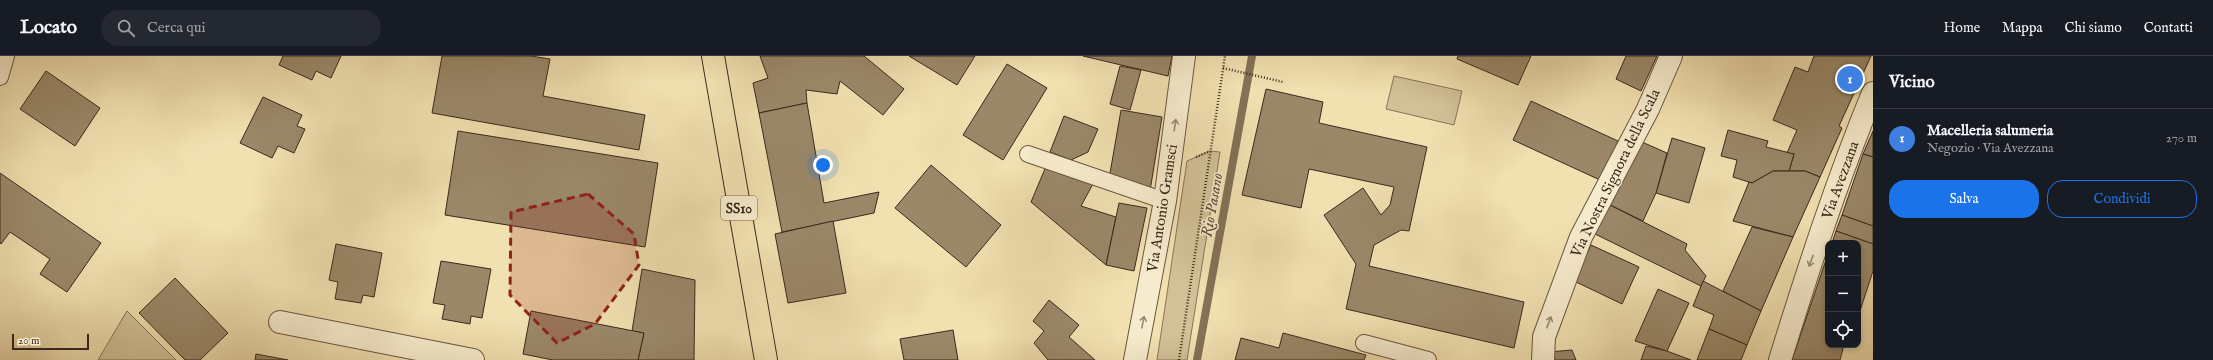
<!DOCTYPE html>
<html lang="it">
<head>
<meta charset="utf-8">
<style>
  body { margin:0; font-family:"IM FELL English",serif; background:#242831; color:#f1f3f6 }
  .controls { position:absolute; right:12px; bottom:12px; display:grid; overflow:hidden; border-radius:8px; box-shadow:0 2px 6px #0003 }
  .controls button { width:36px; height:36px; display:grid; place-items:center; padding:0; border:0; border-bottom:1px solid #363941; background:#171b24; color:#f1f3f6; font:20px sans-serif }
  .scale { position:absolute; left:12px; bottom:10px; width:77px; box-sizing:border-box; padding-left:4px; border:2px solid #3b291d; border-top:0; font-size:11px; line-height:14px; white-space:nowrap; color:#3b291d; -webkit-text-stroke:3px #f6ebcc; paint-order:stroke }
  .you { position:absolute; left:823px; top:109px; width:14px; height:14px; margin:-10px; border:3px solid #fff; border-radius:50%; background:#1a73e8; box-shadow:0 0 0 6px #1a73e833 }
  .badge { display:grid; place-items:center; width:26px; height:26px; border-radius:50%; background:#1a73e8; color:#fff; font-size:13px; font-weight:700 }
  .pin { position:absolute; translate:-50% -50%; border:2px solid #fff; box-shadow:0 1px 4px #0006 }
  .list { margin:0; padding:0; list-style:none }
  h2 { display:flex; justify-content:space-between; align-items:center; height:52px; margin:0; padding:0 16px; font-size:17px }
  h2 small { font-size:13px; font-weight:400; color:#9ea1a6 }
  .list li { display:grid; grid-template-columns:26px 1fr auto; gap:12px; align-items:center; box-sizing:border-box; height:60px; padding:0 16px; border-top:1px solid #363941 }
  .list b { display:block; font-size:15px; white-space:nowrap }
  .list p { margin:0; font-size:13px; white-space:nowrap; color:#9ea1a6 }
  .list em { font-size:13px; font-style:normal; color:#9ea1a6 }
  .actions { display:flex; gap:8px; padding:12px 16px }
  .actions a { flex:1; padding:9px 0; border:1px solid #1a73e8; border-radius:16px; text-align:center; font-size:14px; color:#1a73e8 }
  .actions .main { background:#1a73e8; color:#fff }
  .icon { flex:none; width:22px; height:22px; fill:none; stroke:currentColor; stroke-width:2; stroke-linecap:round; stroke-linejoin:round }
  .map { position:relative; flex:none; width:1873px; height:304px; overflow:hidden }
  header { display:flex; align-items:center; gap:24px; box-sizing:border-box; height:56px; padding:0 20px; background:#171b24; border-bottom:1px solid #363941 }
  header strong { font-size:19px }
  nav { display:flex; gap:22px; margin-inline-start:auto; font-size:14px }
  .search { width:280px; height:36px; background:#242831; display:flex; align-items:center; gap:10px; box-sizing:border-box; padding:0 14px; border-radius:22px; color:#9ea1a6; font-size:15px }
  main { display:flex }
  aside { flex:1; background:#171b24 }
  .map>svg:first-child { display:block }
</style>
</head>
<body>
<header>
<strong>Locato</strong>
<div class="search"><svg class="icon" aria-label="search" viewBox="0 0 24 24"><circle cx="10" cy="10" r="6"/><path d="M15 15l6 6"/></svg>Cerca qui</div>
<nav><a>Home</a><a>Mappa</a><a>Chi siamo</a><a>Contatti</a></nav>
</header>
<main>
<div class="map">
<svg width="1873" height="304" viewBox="0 0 1873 304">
  <rect width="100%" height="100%" fill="#f1e0b0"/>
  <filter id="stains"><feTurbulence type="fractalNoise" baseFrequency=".005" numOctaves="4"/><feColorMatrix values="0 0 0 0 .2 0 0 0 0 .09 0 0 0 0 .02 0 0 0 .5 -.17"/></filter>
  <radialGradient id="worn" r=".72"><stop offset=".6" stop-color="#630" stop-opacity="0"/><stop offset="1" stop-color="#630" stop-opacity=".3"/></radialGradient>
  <g fill="#d2c197" stroke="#86755a">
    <path d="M 1394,20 L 1462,35 L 1454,69 L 1386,53 Z"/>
    <path d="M 1210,95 L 1220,96 L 1187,304 L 1157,304 L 1187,105 Z"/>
    <path d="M 127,255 L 176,304 L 98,304 Z"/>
  </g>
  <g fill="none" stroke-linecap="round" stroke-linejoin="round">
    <path stroke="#837257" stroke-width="8" d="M 1197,304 L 1252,0"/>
  </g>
  <g fill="#9a8869" stroke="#3b291d">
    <path d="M 283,0 L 341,0 L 331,22 L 316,15 L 312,24 L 279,9 Z"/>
    <path d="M 442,0 L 531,0 L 550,3 L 543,40 L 645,59 L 639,94 L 432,57 Z"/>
    <path d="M 760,0 L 864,0 L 904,33 L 883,59 L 840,25 L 837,38 L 806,34 L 807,47 L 759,57 L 753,27 L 768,22 Z"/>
    <path d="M 909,0 L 975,0 L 957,29 Z"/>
    <path d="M 1083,0 L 1172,0 L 1168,20 Z"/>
    <path d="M 1458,0 L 1531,0 L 1518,29 L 1457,3 Z"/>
    <path d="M 1626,0 L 1657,0 L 1641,35 L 1616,23 Z"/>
    <path d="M 1814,0 L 1871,0 L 1839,70 L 1842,72 L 1820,121 L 1805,115 L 1789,115 L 1794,98 L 1787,97 L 1797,74 L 1773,64 L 1795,11 L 1808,16 Z"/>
    <path d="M 1007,8 L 1047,32 L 1003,104 L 963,79 Z"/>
    <path d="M 1120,10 L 1141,14 L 1130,54 L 1110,48 Z"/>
    <path d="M 46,15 L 100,52 L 75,90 L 20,53 Z"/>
    <path d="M 1266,33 L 1323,46 L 1319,67 L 1427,91 L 1409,175 L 1401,174 L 1374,189 L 1369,210 L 1524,246 L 1514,292 L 1346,253 L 1356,208 L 1324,159 L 1363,132 L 1381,159 L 1390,149 L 1394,131 L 1309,113 L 1301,152 L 1242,139 Z"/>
    <path d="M 263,41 L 302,59 L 297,70 L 305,73 L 294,97 L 278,90 L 272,102 L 240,87 Z"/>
    <path d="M 1531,45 L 1618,85 L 1600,124 L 1513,84 Z"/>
    <path d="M 807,47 L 824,147 L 879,136 L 874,157 L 782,176 L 759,57 Z"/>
    <path d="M 1121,54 L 1162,61 L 1150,135 L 1109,123 Z"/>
    <path d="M 1064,60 L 1098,73 L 1088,96 L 1071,104 L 1050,96 Z"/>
    <path d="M 1728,74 L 1768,85 L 1766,91 L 1794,98 L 1789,115 L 1773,115 L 1752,127 L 1733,121 L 1737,104 L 1721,100 Z"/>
    <path d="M 458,75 L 658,107 L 645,191 L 445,159 Z"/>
    <path d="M 1873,75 L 1873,101 L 1863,98 Z"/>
    <path d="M 1672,82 L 1705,92 L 1689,147 L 1656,137 Z"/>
    <path d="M 1642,86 L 1667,97 L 1656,137 L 1643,165 L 1610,149 Z"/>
    <path d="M 1863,98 L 1873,101 L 1873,170 L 1842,159 Z"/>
    <path d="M 1047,108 L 1094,126 L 1081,150 L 1116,161 L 1106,209 L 1031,146 Z"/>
    <path d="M 931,109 L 1001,169 L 966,211 L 895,152 Z"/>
    <path d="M 1773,115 L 1805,115 L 1820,121 L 1793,181 L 1733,165 L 1749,126 L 1752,127 Z"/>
    <path d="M 0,117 L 101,187 L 67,236 L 40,218 L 50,203 L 10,176 L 1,188 L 0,187 Z"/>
    <path d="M 1119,147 L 1147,152 L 1134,215 L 1106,209 Z"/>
    <path d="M 1610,149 L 1687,188 L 1685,194 L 1706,220 L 1701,230 L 1595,178 Z"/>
    <path d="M 1842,159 L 1873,170 L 1873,188 L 1836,175 Z"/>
    <path d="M 833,165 L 846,237 L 788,247 L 775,178 Z"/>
    <path d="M 1752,171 L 1793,181 L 1761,255 L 1723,235 Z"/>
    <path d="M 1836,175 L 1873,188 L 1873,215 L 1859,258 L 1858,187 L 1832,187 Z"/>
    <path d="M 336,188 L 382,197 L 374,241 L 363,239 L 361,247 L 335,243 L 338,226 L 329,224 Z"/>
    <path d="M 1591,189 L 1639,211 L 1622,248 L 1574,225 Z"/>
    <path d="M 1828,198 L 1828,289 L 1844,289 L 1840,304 L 1792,304 Z"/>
    <path d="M 441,205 L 491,213 L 482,262 L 471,260 L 470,268 L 442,263 L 445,249 L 433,247 Z"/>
    <path d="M 642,213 L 695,224 L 694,304 L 638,304 L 644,277 L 632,275 Z"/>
    <path d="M 175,222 L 228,277 L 200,304 L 185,304 L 139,257 Z"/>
    <path d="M 1703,225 L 1761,255 L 1747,289 L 1709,273 L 1714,259 L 1693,250 Z"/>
    <path d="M 1658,233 L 1689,247 L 1667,295 L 1635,285 Z"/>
    <path d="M 1049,244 L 1079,269 L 1069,281 L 1095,304 L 1048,304 L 1034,287 L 1044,275 L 1033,265 Z"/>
    <path d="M 531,255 L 644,277 L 638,304 L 553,304 L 523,298 Z"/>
    <path d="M 1709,273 L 1747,289 L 1741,304 L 1697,304 Z"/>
    <path d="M 953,274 L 958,304 L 904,304 L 900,283 Z"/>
    <path d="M 1283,277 L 1366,299 L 1364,304 L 1235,304 L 1241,282 L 1279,292 Z"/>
    <path d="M 1646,290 L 1667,295 L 1691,304 L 1641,304 Z"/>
    <path d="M 1572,294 L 1576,304 L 1551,304 L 1549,296 Z"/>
    <path d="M 256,298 L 288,304 L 255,304 Z"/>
  </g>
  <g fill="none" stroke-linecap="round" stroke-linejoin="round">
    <g stroke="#685742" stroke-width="18">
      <g id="service">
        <path d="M 0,21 L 6,0"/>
        <path d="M 1028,98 L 1165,145"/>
        <path d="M 1364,287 L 1428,304"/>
      </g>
    </g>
    <g stroke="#685742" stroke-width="24">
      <g id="minor">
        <path d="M 280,266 L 473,304"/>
        <path d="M 1135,304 L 1165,145 L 1184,0"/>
        <path d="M 1543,304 L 1544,281 L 1581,181 L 1648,53 L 1671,0"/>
        <path d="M 1780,304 C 1808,214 1837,124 1873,37"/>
      </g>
    </g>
    <g stroke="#3b291d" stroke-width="24">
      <path id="primary" d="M 713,0 L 766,304"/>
    </g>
    <g stroke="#3b291d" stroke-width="2.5" stroke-dasharray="1 2" stroke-linecap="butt">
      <path d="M 1223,12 L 1283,26"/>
      <path d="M 1196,101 L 1210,95"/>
      <path d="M 1179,304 L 1225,0"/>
    </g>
    <use href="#service" stroke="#f6ebcc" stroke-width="16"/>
    <use href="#minor" stroke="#f6ebcc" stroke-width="22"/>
    <use href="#primary" stroke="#f1e0b0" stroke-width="22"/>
  </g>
  <defs><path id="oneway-shaft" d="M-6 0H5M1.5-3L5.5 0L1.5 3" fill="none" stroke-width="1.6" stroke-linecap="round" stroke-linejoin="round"/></defs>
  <g stroke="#988a74">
    <use href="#oneway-shaft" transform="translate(1175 69) rotate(-82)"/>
    <use href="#oneway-shaft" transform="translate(1811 205) rotate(110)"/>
    <use href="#oneway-shaft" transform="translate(1143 266) rotate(-79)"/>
    <use href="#oneway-shaft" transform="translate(1549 266) rotate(-70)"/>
  </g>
  <path fill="#8f2418" fill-opacity="0.2" stroke="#8f2418" stroke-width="3" stroke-dasharray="8 5" stroke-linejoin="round" d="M 588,138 L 634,178 L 639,209 L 595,268 L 557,287 L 510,239 L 511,156 Z"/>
  <g text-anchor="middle" stroke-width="3" stroke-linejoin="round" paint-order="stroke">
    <rect fill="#f6ebcc" stroke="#736352" stroke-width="1" x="721" y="140" width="36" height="24" rx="3"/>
    <g font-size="14" font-weight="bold" fill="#3b291d">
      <text x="739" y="157">SS10</text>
    </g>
    <g font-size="15" fill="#3b291d" stroke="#f6ebcc">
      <text transform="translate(1615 117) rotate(-64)" y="5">Via Nostra Signora della Scala</text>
      <text transform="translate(1840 124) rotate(-70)" y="5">Via Avezzana</text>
      <text transform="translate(1162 152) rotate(-81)" y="5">Via Antonio Gramsci</text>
    </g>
    <g font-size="16" font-style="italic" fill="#5f4d3a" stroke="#f6ebcc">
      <text transform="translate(1211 149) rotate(-80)" y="6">Rio Pasano</text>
    </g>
  </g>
  <rect width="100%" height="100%" filter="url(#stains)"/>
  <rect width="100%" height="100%" fill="url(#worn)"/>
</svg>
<div class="controls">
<button>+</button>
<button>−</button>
<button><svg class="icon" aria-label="locate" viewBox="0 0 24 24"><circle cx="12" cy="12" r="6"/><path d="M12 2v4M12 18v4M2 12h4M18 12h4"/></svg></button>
</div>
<div class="scale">20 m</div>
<div class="you"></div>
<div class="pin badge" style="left:1850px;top:23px;background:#3f7fe0">1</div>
</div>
<aside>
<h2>Vicino<small></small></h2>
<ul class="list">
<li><span class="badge" style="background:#3f7fe0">1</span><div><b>Macelleria salumeria</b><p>Negozio · Via Avezzana</p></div><em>270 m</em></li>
</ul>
<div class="actions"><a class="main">Salva</a><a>Condividi</a></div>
</aside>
</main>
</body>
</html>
